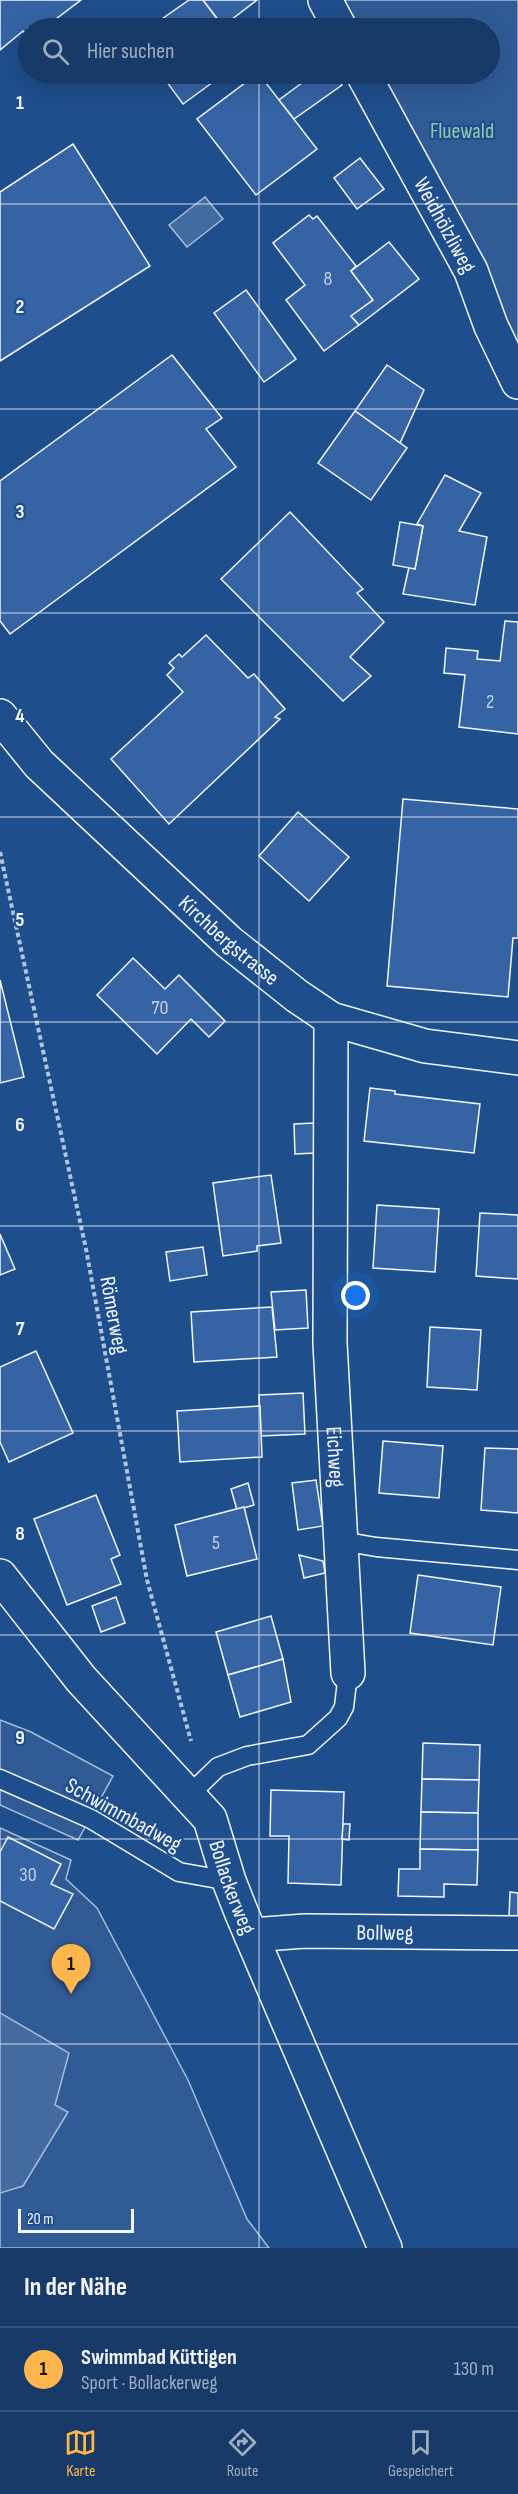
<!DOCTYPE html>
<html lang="de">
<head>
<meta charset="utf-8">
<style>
  body { margin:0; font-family:"Sofia Sans Condensed",sans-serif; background:#20416f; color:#f1f3f6 }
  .scale { position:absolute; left:18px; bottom:15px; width:116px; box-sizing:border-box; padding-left:6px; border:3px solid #f2f6ff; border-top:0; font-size:16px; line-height:21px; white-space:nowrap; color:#f2f6ff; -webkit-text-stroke:4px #1f4e8c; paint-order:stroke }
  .you { position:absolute; left:356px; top:1296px; width:21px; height:21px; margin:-15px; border:4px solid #fff; border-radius:50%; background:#1a73e8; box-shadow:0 0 0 9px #1a73e833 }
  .badge { display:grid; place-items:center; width:39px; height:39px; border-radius:50%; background:#ffb74d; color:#111; font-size:20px; font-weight:700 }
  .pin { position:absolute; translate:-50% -50px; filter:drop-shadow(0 2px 3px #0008) }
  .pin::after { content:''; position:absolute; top:32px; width:21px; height:18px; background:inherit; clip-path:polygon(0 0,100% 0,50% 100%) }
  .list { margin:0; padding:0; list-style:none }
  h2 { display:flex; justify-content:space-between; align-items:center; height:78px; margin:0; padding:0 24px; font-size:26px }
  h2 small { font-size:20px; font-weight:400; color:#9eadc0 }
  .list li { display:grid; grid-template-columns:39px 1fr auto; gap:18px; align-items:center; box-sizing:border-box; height:84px; padding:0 24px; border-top:2px solid #36547d }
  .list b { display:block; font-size:22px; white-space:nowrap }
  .list p { margin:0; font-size:20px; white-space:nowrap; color:#9eadc0 }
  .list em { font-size:20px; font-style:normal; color:#9eadc0 }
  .icon { flex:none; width:33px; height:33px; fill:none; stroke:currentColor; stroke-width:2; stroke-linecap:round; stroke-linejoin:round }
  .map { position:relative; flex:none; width:518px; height:2248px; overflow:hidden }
  .search { position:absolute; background:#173a69; box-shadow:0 6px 24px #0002; left:18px; right:18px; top:18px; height:66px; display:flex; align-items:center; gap:15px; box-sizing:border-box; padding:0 21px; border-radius:33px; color:#9eadc0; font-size:22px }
  .sheet { height:162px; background:#173a69 }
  nav { display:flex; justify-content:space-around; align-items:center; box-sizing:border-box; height:84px; border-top:2px solid #36547d; background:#173a69; font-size:16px; color:#9eadc0 }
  nav a { display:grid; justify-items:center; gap:3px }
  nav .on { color:#ffb74d }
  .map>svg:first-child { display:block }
</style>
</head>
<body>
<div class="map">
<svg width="518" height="2248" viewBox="0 0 518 2248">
  <rect width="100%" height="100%" fill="#1f4e8c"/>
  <g fill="#305b95" stroke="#a8bbd7" stroke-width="1.5">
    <path d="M 333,0 L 518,0 L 518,363 L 370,74 L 490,74 L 490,28 L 348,28 Z"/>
    <path d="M 0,1720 L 31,1732 L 113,1776 L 78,1840 L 0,1805 Z"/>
    <path d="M 0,1828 L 71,1860 L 66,1879 L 97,1908 L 188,2080 L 247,2219 L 269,2248 L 0,2248 Z"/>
  </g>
  <g fill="#446ba0" stroke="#a8bbd7" stroke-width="1.5">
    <path d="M 205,197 L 223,219 L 187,247 L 169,225 Z"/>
    <path d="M 0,2013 L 69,2053 L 55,2105 L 68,2112 L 23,2186 L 0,2193 Z"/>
  </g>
  <g fill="#3563a3" stroke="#f2f6ff" stroke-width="1.5">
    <path d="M 0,0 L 81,0 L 44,28 L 28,28 L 28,38 L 23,31 L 0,50 Z"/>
    <path d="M 189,0 L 203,0 L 224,28 L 149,28 Z"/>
    <path d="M 203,0 L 257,0 L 223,26 Z"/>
    <path d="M 161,74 L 224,74 L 183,104 Z"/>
    <path d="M 257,74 L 259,74 L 317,149 L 256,195 L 197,119 Z"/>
    <path d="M 314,74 L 334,74 L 342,85 L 294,119 L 279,100 Z"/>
    <path d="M 73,144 L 150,266 L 0,361 L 0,192 Z"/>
    <path d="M 360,158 L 384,189 L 357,209 L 334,178 Z"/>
    <path d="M 309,215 L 313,219 L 317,216 L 356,266 L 351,271 L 373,300 L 351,316 L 359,325 L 324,351 L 286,300 L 305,285 L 273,243 Z"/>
    <path d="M 389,242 L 419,279 L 359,325 L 351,316 L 373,300 L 351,271 Z"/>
    <path d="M 246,290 L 296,359 L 264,382 L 214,313 Z"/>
    <path d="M 172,355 L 222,418 L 206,429 L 236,467 L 10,634 L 0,621 L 0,481 Z"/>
    <path d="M 387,365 L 424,390 L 400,443 L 355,411 Z"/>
    <path d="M 355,411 L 407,448 L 371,500 L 318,463 Z"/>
    <path d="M 445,475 L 481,493 L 459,531 L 487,537 L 475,605 L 403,594 L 409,567 L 415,569 L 423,526 L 417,524 Z"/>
    <path d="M 290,512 L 363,589 L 357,593 L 384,622 L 350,657 L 371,676 L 343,701 L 221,579 Z"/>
    <path d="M 400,522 L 423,526 L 415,569 L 393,565 Z"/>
    <path d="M 505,621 L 518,622 L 518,734 L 459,727 L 465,675 L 444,673 L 446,648 L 478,651 L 477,659 L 500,661 Z"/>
    <path d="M 206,635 L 248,678 L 254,674 L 285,709 L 275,717 L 280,719 L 169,824 L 111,759 L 183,692 L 167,675 L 174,668 L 169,663 L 179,654 L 182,657 Z"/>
    <path d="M 403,799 L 518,809 L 518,938 L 513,938 L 508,997 L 387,986 Z"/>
    <path d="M 298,812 L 349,857 L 309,901 L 259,856 Z"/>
    <path d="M 133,958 L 165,989 L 179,975 L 225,1021 L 209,1037 L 191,1019 L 157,1054 L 97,995 Z"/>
    <path d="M 0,980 L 24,1077 L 0,1083 Z"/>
    <path d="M 370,1088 L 395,1091 L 395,1094 L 480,1104 L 474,1153 L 364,1141 Z"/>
    <path d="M 314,1123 L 315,1153 L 295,1154 L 294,1124 Z"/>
    <path d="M 271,1175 L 281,1243 L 257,1246 L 257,1251 L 223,1256 L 213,1183 Z"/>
    <path d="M 377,1205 L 439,1209 L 435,1272 L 373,1268 Z"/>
    <path d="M 480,1213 L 518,1215 L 518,1279 L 476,1276 Z"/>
    <path d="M 0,1234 L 15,1269 L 0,1275 Z"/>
    <path d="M 203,1247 L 207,1275 L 170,1281 L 166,1252 Z"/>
    <path d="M 306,1290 L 308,1328 L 275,1330 L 271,1292 Z"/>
    <path d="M 272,1307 L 277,1357 L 194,1362 L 191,1312 Z"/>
    <path d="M 430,1327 L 481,1330 L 477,1390 L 427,1387 Z"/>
    <path d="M 36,1351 L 73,1433 L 9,1462 L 0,1442 L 0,1367 Z"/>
    <path d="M 303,1393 L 305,1434 L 261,1436 L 259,1395 Z"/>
    <path d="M 260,1406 L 262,1457 L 180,1462 L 177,1411 Z"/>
    <path d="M 383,1441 L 443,1446 L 439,1498 L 379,1493 Z"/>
    <path d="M 485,1448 L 518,1449 L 518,1513 L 481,1510 Z"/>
    <path d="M 316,1480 L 323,1526 L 298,1530 L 292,1483 Z"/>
    <path d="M 248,1483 L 254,1505 L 237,1510 L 231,1489 Z"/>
    <path d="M 96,1495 L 120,1555 L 111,1559 L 121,1584 L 67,1605 L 34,1519 Z"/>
    <path d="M 244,1507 L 257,1559 L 187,1576 L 175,1525 Z"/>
    <path d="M 299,1555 L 323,1561 L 325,1573 L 304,1578 Z"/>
    <path d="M 418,1575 L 501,1587 L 493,1645 L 410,1633 Z"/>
    <path d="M 116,1597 L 125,1623 L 101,1632 L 92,1606 Z"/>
    <path d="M 271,1616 L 283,1659 L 228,1675 L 216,1632 Z"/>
    <path d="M 283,1659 L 291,1702 L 240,1717 L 228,1675 Z"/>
    <path d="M 423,1743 L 480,1745 L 479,1780 L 422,1779 Z"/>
    <path d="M 422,1779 L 479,1780 L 478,1813 L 421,1812 Z"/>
    <path d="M 271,1790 L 344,1792 L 341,1885 L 288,1883 L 289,1836 L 270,1836 Z"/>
    <path d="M 421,1812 L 478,1813 L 478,1850 L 420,1849 Z"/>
    <path d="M 343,1824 L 350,1824 L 349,1840 L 342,1839 Z"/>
    <path d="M 8,1837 L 61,1864 L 51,1884 L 73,1894 L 54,1929 L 0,1901 L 0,1852 Z"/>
    <path d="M 420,1849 L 478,1850 L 477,1885 L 444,1884 L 444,1897 L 398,1896 L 399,1869 L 420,1869 Z"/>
    <path d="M 510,1892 L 518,1893 L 518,1918 L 509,1918 Z"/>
  </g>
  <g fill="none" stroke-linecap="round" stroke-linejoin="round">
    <g stroke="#f2f6ff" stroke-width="21">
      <g id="service">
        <path d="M 341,1541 L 376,1547 L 518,1560"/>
        <path d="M 0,1779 L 91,1819 L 179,1872 L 229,1881"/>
        <path d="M 188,1796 L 218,1767 L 247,1756 L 308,1745 L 338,1718 L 344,1707 L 348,1673"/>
      </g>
    </g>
    <g stroke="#f2f6ff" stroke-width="36">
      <g id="minor">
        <path d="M 325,0 L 340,28"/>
        <path id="s1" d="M 363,74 L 471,271 L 491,326 L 518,382"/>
        <path id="s2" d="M 0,716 L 39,764 L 229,942 L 297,996 L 331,1019 L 425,1046 L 518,1058"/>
        <path id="s3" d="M 331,1019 L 330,1343 L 348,1673"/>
        <path id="s4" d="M 0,1576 L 81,1679 L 210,1819 L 229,1881 L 242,1914 L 385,2248"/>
        <path id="s5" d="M 251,1935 L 305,1931 L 518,1933"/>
      </g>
    </g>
    <path stroke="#b3c4dc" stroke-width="4" stroke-dasharray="4.5 3" stroke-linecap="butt" d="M 0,852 L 86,1249 L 147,1580 L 191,1741"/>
    <use href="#service" stroke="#1f4e8c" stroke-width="18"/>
    <use href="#minor" stroke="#1f4e8c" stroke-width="33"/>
  </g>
  <path fill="none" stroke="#f2f6ff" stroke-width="1.5" stroke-opacity="0.55" d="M 259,0 L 259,28M 259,74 L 259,2248M 0,204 L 518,204M 0,409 L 518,409M 0,613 L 518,613M 0,817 L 518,817M 0,1022 L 518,1022M 0,1226 L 518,1226M 0,1431 L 518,1431M 0,1635 L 518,1635M 0,1839 L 518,1839M 0,2044 L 518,2044"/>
  <g text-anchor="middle" stroke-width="4.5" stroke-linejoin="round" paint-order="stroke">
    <g font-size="20" fill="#c3d1e8">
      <text x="328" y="285">8</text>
      <text x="490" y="708">2</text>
      <text x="160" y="1014">70</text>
      <text x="216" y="1549">5</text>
      <text x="28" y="1881">30</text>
    </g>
    <g font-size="22" fill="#97c8a6" stroke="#1f4e8c">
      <text x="462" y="138">Fluewald</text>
    </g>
    <g font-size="22" fill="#f2f6ff" stroke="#1f4e8c">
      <text dy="8" stroke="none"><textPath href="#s1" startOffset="172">Weidhölzliweg</textPath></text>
      <text dy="8" stroke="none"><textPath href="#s2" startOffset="321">Kirchbergstrasse</textPath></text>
      <text transform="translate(115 1315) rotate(80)" y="8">Römerweg</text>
      <text dy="8" stroke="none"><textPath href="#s3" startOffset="438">Eichweg</textPath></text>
      <text transform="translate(124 1814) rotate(29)" y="8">Schwimmbadweg</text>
      <text dy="8" stroke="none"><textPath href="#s4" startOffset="393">Bollackerweg</textPath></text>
      <text dy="8" stroke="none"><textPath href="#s5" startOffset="134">Bollweg</textPath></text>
    </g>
  </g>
  <g font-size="20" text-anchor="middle" font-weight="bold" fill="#f2f6ff" stroke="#1f4e8c" stroke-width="4.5" stroke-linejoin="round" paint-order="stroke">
    <text x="20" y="109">1</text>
    <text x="20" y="313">2</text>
    <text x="20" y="518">3</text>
    <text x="20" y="722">4</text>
    <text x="20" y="926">5</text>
    <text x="20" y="1131">6</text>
    <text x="20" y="1335">7</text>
    <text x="20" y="1540">8</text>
    <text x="20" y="1744">9</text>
  </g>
</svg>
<div class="scale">20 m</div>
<div class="you"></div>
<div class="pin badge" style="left:71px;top:1994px">1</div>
<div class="search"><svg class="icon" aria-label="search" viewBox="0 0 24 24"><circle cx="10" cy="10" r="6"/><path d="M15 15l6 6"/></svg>Hier suchen</div>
</div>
<section class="sheet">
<h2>In der Nähe<small></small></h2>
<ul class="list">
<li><span class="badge">1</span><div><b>Swimmbad Küttigen</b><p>Sport · Bollackerweg</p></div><em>130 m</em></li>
</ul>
</section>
<nav>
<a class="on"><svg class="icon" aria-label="map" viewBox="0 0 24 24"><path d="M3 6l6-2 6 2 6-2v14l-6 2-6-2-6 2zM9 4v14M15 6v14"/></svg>Karte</a>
<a><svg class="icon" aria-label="directions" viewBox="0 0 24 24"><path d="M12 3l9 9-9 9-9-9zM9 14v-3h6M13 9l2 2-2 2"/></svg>Route</a>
<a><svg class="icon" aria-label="saved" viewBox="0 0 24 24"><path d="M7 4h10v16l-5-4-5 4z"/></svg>Gespeichert</a>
</nav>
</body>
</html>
